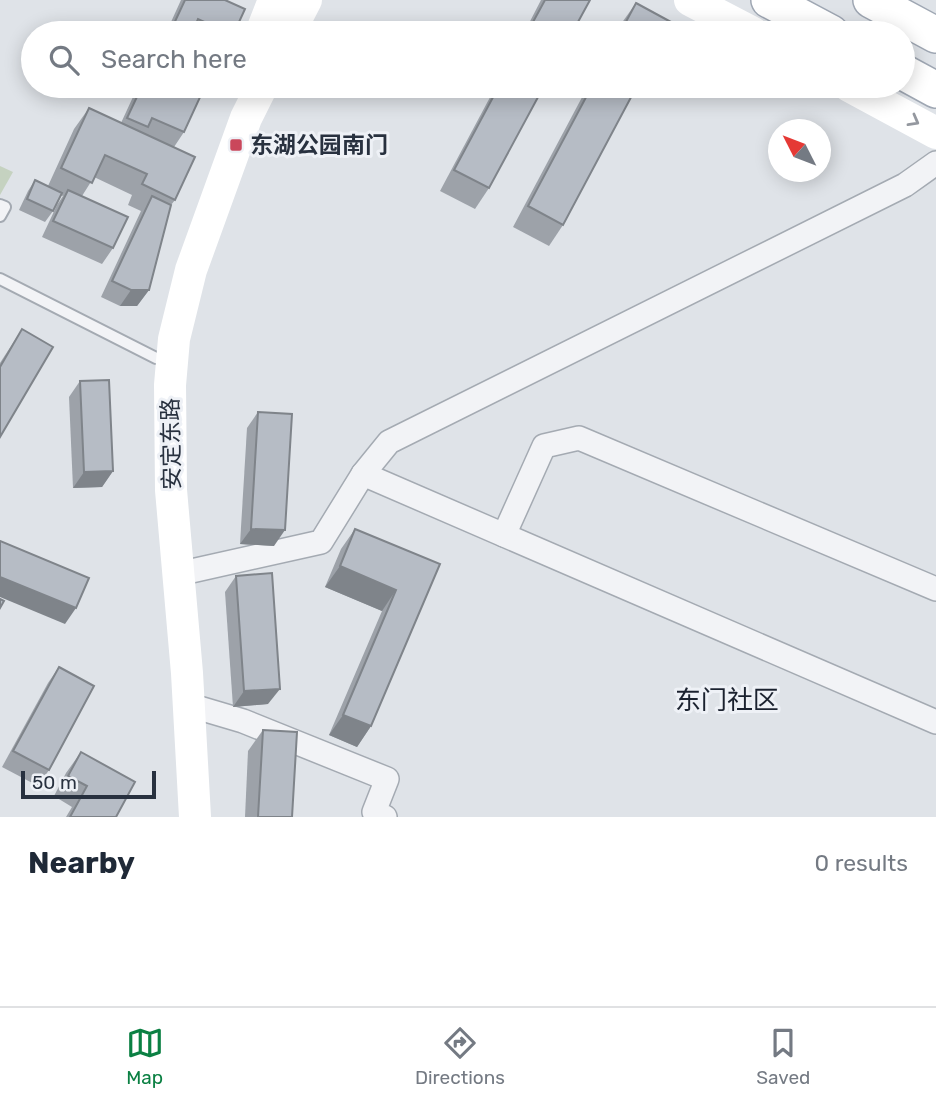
<!DOCTYPE html>
<html lang="en">
<head>
<meta charset="utf-8">
<style>
  body { margin:0; font-family:Rubik,"Noto Sans SC",sans-serif; background:#f6f6f7; color:#1f2937 }
  .compass { position:absolute; left:768px; top:119px; width:63px; height:63px; border-radius:50%; background:#fff; box-shadow:0 4px 18px #0003; rotate:312deg }
  .scale { position:absolute; left:21px; bottom:18px; width:135px; box-sizing:border-box; padding-left:7px; border:4px solid #28313f; border-top:0; font-size:19px; line-height:24px; white-space:nowrap; color:#28313f; -webkit-text-stroke:5px #eef1f6; paint-order:stroke }
  .list { margin:0; padding:0; list-style:none }
  h2 { display:flex; justify-content:space-between; align-items:center; height:91px; margin:0; padding:0 28px; font-size:30px }
  h2 small { font-size:23px; font-weight:400; color:#747a83 }
  .icon { flex:none; width:38px; height:38px; fill:none; stroke:currentColor; stroke-width:2; stroke-linecap:round; stroke-linejoin:round }
  .map { position:relative; flex:none; width:936px; height:817px; overflow:hidden }
  .search { position:absolute; background:#fff; box-shadow:0 4px 18px #0003; left:21px; right:21px; top:21px; height:77px; display:flex; align-items:center; gap:18px; box-sizing:border-box; padding:0 24px; border-radius:38px; color:#747a83; font-size:26px }
  .sheet { height:189px; background:#fff }
  nav { display:flex; justify-content:space-around; align-items:center; box-sizing:border-box; height:98px; border-top:2px solid #e0e1e3; background:#fff; font-size:19px; color:#747a83 }
  nav a { display:grid; justify-items:center; gap:4px }
  nav .on { color:#0b8043 }
  .map>svg:first-child { display:block }
</style>
</head>
<body>
<div class="map">
<svg width="936" height="817" viewBox="0 0 936 817">
  <rect width="100%" height="100%" fill="#dfe3e8"/>
  <path fill="#c5d2c0" d="M 0,166 L 13,172 L 0,195 Z"/>
  <g fill="none" stroke-linecap="round" stroke-linejoin="round">
    <g stroke="#a4aab2" stroke-width="14">
      <g id="service">
        <path d="M 0,205 L 5,207 L 0,216"/>
        <path d="M 0,279 L 156,358"/>
      </g>
    </g>
    <g stroke="#a4aab2" stroke-width="26">
      <g id="minor">
        <path d="M 363,474 L 936,722"/>
        <path d="M 504,535 L 544,446 L 579,438 L 936,589"/>
        <path d="M 178,574 L 321,542 L 363,474 L 389,442 L 905,185 L 936,163"/>
        <path d="M 189,705 L 243,721 L 387,779 L 374,812 L 385,817"/>
      </g>
    </g>
    <g stroke="#9fa7b3" stroke-width="38">
      <g id="primary">
        <path d="M 769,0 L 831,33"/>
        <path d="M 871,0 L 936,35"/>
        <path d="M 903,72 L 936,90"/>
      </g>
    </g>
    <use href="#service" stroke="#f2f3f6" stroke-width="10"/>
    <use href="#minor" stroke="#f2f3f6" stroke-width="23"/>
    <g stroke="#fff" stroke-width="32">
      <path d="M 690,0 L 753,33"/>
      <path d="M 261,33 L 274,0"/>
      <path d="M 289,33 L 306,0"/>
      <path d="M 849,86 L 936,133"/>
      <path d="M 195,817 L 187,673 L 171,490 L 170,385 L 174,339 L 191,270 L 246,118 L 262,86"/>
    </g>
    <use href="#primary" stroke="#fff" stroke-width="35"/>
  </g>
  <g fill="#9da2a9">
    <path d="M 181,0 L 225,0 L 234,33 L 166,33 Z"/>
    <path d="M 541,0 L 590,0 L 572,33 L 524,33 Z"/>
    <path d="M 636,3 L 665,33 L 616,33 L 621,24 Z"/>
    <path d="M 138,86 L 181,86 L 184,132 L 174,147 L 175,200 L 171,205 L 149,290 L 137,306 L 120,306 L 101,297 L 141,211 L 128,205 L 132,195 L 94,177 L 82,196 L 113,248 L 102,264 L 42,237 L 57,205 L 63,196 L 60,195 L 53,211 L 45,222 L 19,210 L 28,191 L 35,180 L 48,186 L 74,129 L 89,108 L 121,123 Z"/>
    <path d="M 496,86 L 544,86 L 489,188 L 475,209 L 440,191 Z"/>
    <path d="M 588,86 L 637,86 L 563,225 L 549,246 L 513,227 Z"/>
    <path d="M 22,329 L 0,437 L 0,363 Z"/>
    <path d="M 80,381 L 113,471 L 102,487 L 73,488 L 69,397 Z"/>
    <path d="M 258,412 L 274,546 L 240,544 L 247,428 Z"/>
    <path d="M 355,529 L 440,564 L 371,726 L 357,747 L 329,735 L 382,611 L 325,587 L 341,549 Z"/>
    <path d="M 236,576 L 268,704 L 233,707 L 225,592 Z"/>
    <path d="M 59,667 L 49,770 L 38,786 L 2,767 L 48,683 Z"/>
    <path d="M 263,730 L 292,817 L 245,817 L 248,751 Z"/>
    <path d="M 81,752 L 116,817 L 66,817 L 72,807 L 54,796 L 66,773 Z"/>
  </g>
  <g fill="#7f848a">
    <path d="M 131,290 L 149,290 L 137,306 L 120,306 Z"/>
    <path d="M 113,471 L 102,487 L 73,488 L 84,472 Z"/>
    <path d="M 251,529 L 285,530 L 274,546 L 240,544 Z"/>
    <path d="M 340,566 L 396,590 L 382,611 L 325,587 Z"/>
    <path d="M 0,577 L 76,608 L 65,624 L 0,597 Z"/>
    <path d="M 280,689 L 268,704 L 233,707 L 244,691 Z"/>
    <path d="M 343,715 L 371,726 L 357,747 L 329,735 Z"/>
  </g>
  <g fill="#b6bcc5" stroke="#7f848a" stroke-width="2">
    <path d="M 185,0 L 225,0 L 245,9 L 234,33 L 229,33 L 198,19 L 192,33 L 178,33 L 171,30 Z"/>
    <path d="M 545,0 L 590,0 L 572,33 L 527,33 Z"/>
    <path d="M 636,3 L 671,22 L 665,33 L 620,33 Z"/>
    <path d="M 142,86 L 181,86 L 201,95 L 184,132 L 152,118 L 148,127 L 127,118 Z"/>
    <path d="M 499,86 L 544,86 L 489,188 L 454,170 Z"/>
    <path d="M 592,86 L 637,86 L 563,225 L 528,206 Z"/>
    <path d="M 89,108 L 195,157 L 175,200 L 142,184 L 147,174 L 105,155 L 92,183 L 61,168 Z"/>
    <path d="M 35,180 L 62,193 L 53,211 L 27,199 Z"/>
    <path d="M 68,190 L 128,217 L 113,248 L 53,221 Z"/>
    <path d="M 152,196 L 171,205 L 149,290 L 131,290 L 112,281 Z"/>
    <path d="M 22,329 L 53,347 L 0,437 L 0,367 Z"/>
    <path d="M 109,380 L 113,471 L 84,472 L 80,381 Z"/>
    <path d="M 258,412 L 292,414 L 285,530 L 251,529 Z"/>
    <path d="M 355,529 L 440,564 L 371,726 L 343,715 L 396,590 L 340,566 Z"/>
    <path d="M 0,541 L 89,578 L 76,608 L 0,577 Z"/>
    <path d="M 272,573 L 280,689 L 244,691 L 236,576 Z"/>
    <path d="M 0,599 L 4,601 L 0,608 Z"/>
    <path d="M 59,667 L 94,686 L 49,770 L 13,751 Z"/>
    <path d="M 263,730 L 297,732 L 292,817 L 258,817 Z"/>
    <path d="M 81,752 L 135,782 L 116,817 L 70,817 L 87,786 L 68,776 Z"/>
  </g>
  <defs><path id="oneway-chevron" d="M-2-3.5L2.5 0L-2 3.5" fill="none" stroke-width="1.6" stroke-linecap="round" stroke-linejoin="round" transform="scale(1.75)"/></defs>
  <use stroke="#94989f" href="#oneway-chevron" transform="translate(914 121) rotate(29)"/>
  <rect fill="#ca475b" stroke="#eef1f6" stroke-width="2.5" x="229" y="138" width="14" height="14" rx="3.5"/>
  <g text-anchor="middle" stroke-width="6" stroke-linejoin="round" paint-order="stroke">
    <g font-size="23" font-weight="bold" fill="#28313f" stroke="#eef1f6" text-anchor="start">
      <text x="250" y="153">东湖公园南门</text>
    </g>
    <g font-size="23" fill="#28313f" stroke="#eef1f6">
      <text transform="translate(171 444) rotate(-91)" y="8">安定东路</text>
    </g>
    <g font-size="26" fill="#1b222f" stroke="#eef1f6">
      <text x="727" y="709">东门社区</text>
    </g>
  </g>
</svg>
<svg class="compass" viewBox="-18 -18 36 36"><path d="M0-13l5 13h-10z" fill="#e53935"/><path d="M0 13l5-13h-10z" fill="#747a83"/></svg>
<div class="scale">50 m</div>
<div class="search"><svg class="icon" aria-label="search" viewBox="0 0 24 24"><circle cx="10" cy="10" r="6"/><path d="M15 15l6 6"/></svg>Search here</div>
</div>
<section class="sheet">
<h2>Nearby<small>0 results</small></h2>
<ul class="list">
</ul>
</section>
<nav>
<a class="on"><svg class="icon" aria-label="map" viewBox="0 0 24 24"><path d="M3 6l6-2 6 2 6-2v14l-6 2-6-2-6 2zM9 4v14M15 6v14"/></svg>Map</a>
<a><svg class="icon" aria-label="directions" viewBox="0 0 24 24"><path d="M12 3l9 9-9 9-9-9zM9 14v-3h6M13 9l2 2-2 2"/></svg>Directions</a>
<a><svg class="icon" aria-label="saved" viewBox="0 0 24 24"><path d="M7 4h10v16l-5-4-5 4z"/></svg>Saved</a>
</nav>
</body>
</html>
